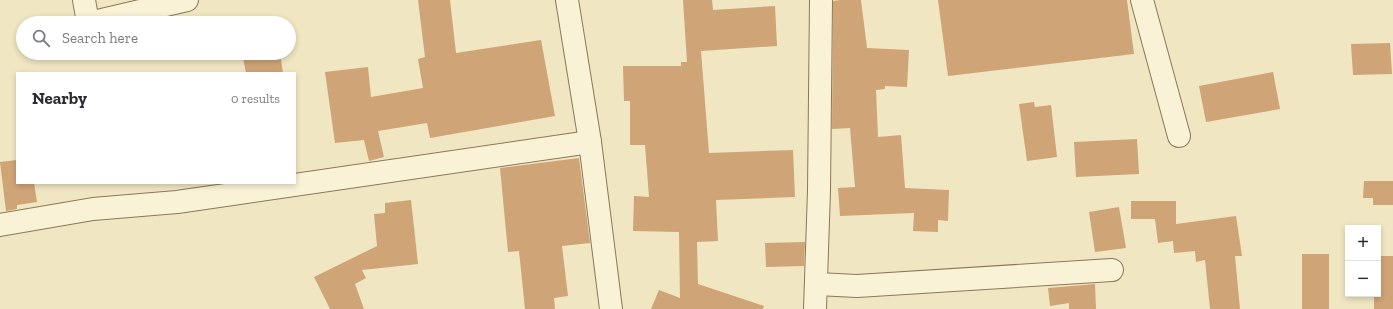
<!DOCTYPE html>
<html lang="en">
<head>
<meta charset="utf-8">
<style>
  body { margin:0; font-family:"Zilla Slab",serif; background:#f2f2f3; color:#2b2b33 }
  .controls { position:absolute; right:12px; bottom:12px; display:grid; overflow:hidden; border-radius:0px; box-shadow:0 2px 6px #0003 }
  .controls button { width:36px; height:36px; display:grid; place-items:center; padding:0; border:0; border-bottom:1px solid #e1e1e2; background:#fff; color:#2b2b33; font:20px sans-serif }
  .list { margin:0; padding:0; list-style:none }
  h2 { display:flex; justify-content:space-between; align-items:center; height:52px; margin:0; padding:0 16px; font-size:17px }
  h2 small { font-size:13px; font-weight:400; color:#7c7c81 }
  .icon { flex:none; width:22px; height:22px; fill:none; stroke:currentColor; stroke-width:2; stroke-linecap:round; stroke-linejoin:round }
  .map { position:relative; flex:none; width:1393px; height:309px; overflow:hidden }
  .search { position:absolute; background:#fff; box-shadow:0 2px 6px #0003; left:16px; top:16px; width:280px; height:44px; display:flex; align-items:center; gap:10px; box-sizing:border-box; padding:0 14px; border-radius:22px; color:#7c7c81; font-size:15px }
  .panel { position:absolute; background:#fff; box-shadow:0 2px 6px #0003; left:16px; top:72px; width:280px; height:112px; border-radius:0px }
  .map>svg:first-child { display:block }
</style>
</head>
<body>
<div class="map">
<svg width="1393" height="309" viewBox="0 0 1393 309">
  <rect width="100%" height="100%" fill="#f0e6c2"/>
  <g fill="#cfa477">
    <path d="M 418,0 L 450,0 L 456,53 L 541,40 L 555,116 L 430,138 L 427,123 L 378,131 L 384,157 L 369,161 L 364,140 L 335,143 L 325,72 L 368,67 L 371,97 L 423,88 L 418,59 L 425,57 Z"/>
    <path d="M 683,0 L 712,0 L 713,10 L 775,6 L 777,46 L 701,51 L 709,153 L 793,150 L 795,197 L 716,200 L 718,241 L 697,242 L 698,284 L 764,306 L 763,309 L 651,309 L 659,290 L 680,298 L 679,232 L 633,231 L 634,196 L 649,197 L 645,145 L 630,145 L 630,101 L 624,101 L 623,66 L 681,66 L 681,62 L 687,62 Z"/>
    <path d="M 840,0 L 861,0 L 867,48 L 909,50 L 907,87 L 885,86 L 885,89 L 876,90 L 878,137 L 901,135 L 905,188 L 949,190 L 948,221 L 938,220 L 938,232 L 913,231 L 914,213 L 840,216 L 838,188 L 855,187 L 850,128 L 832,129 L 833,1 Z"/>
    <path d="M 938,0 L 1127,0 L 1134,54 L 948,76 Z"/>
    <path d="M 1390,43 L 1392,74 L 1353,75 L 1351,44 Z"/>
    <path d="M 242,53 L 280,53 L 283,73 L 246,73 Z"/>
    <path d="M 1273,72 L 1280,109 L 1206,122 L 1199,86 Z"/>
    <path d="M 1034,102 L 1035,107 L 1051,105 L 1057,157 L 1027,161 L 1019,104 Z"/>
    <path d="M 1137,139 L 1139,174 L 1076,177 L 1074,142 Z"/>
    <path d="M 579,158 L 590,243 L 562,246 L 568,296 L 554,298 L 555,309 L 525,309 L 519,251 L 508,252 L 500,168 Z"/>
    <path d="M 17,160 L 17,183 L 34,183 L 37,202 L 17,205 L 17,209 L 6,211 L 0,162 Z"/>
    <path d="M 1364,181 L 1393,181 L 1393,205 L 1373,205 L 1373,198 L 1363,198 Z"/>
    <path d="M 411,200 L 418,264 L 362,270 L 366,278 L 355,284 L 364,309 L 330,309 L 314,277 L 377,246 L 374,214 L 385,213 L 385,203 Z"/>
    <path d="M 1131,201 L 1176,201 L 1176,224 L 1236,216 L 1242,256 L 1235,256 L 1240,309 L 1210,309 L 1205,260 L 1196,262 L 1195,251 L 1174,253 L 1173,241 L 1158,243 L 1155,219 L 1131,219 Z"/>
    <path d="M 1119,207 L 1126,248 L 1095,252 L 1089,212 Z"/>
    <path d="M 805,242 L 804,266 L 766,267 L 765,243 Z"/>
    <rect x="1302" y="254" width="27" height="55"/>
    <path d="M 1378,256 L 1393,256 L 1393,309 L 1374,309 L 1374,294 L 1378,294 Z"/>
    <path d="M 1095,284 L 1096,309 L 1069,309 L 1069,303 L 1050,306 L 1048,288 Z"/>
  </g>
  <g fill="none" stroke-linecap="round" stroke-linejoin="round">
    <g stroke="#8a7859" stroke-width="24">
      <g id="street">
        <path d="M 84,0 L 88,23"/>
        <path d="M 567,0 L 590,142 L 611,309"/>
        <path d="M 1142,0 L 1179,136"/>
        <path d="M 89,23 L 187,0"/>
        <path d="M 0,225 L 93,209 L 177,202 L 590,142"/>
        <path d="M 817,284 L 857,286 L 1112,270"/>
        <path d="M 815,309 L 819,191 L 821,0"/>
      </g>
    </g>
    <use href="#street" stroke="#faf2d6" stroke-width="22"/>
  </g>
</svg>
<div class="controls">
<button>+</button>
<button>−</button>
</div>
<div class="search"><svg class="icon" aria-label="search" viewBox="0 0 24 24"><circle cx="10" cy="10" r="6"/><path d="M15 15l6 6"/></svg>Search here</div>
<section class="panel">
<h2>Nearby<small>0 results</small></h2>
<ul class="list">
</ul>
</section>
</div>
</body>
</html>
